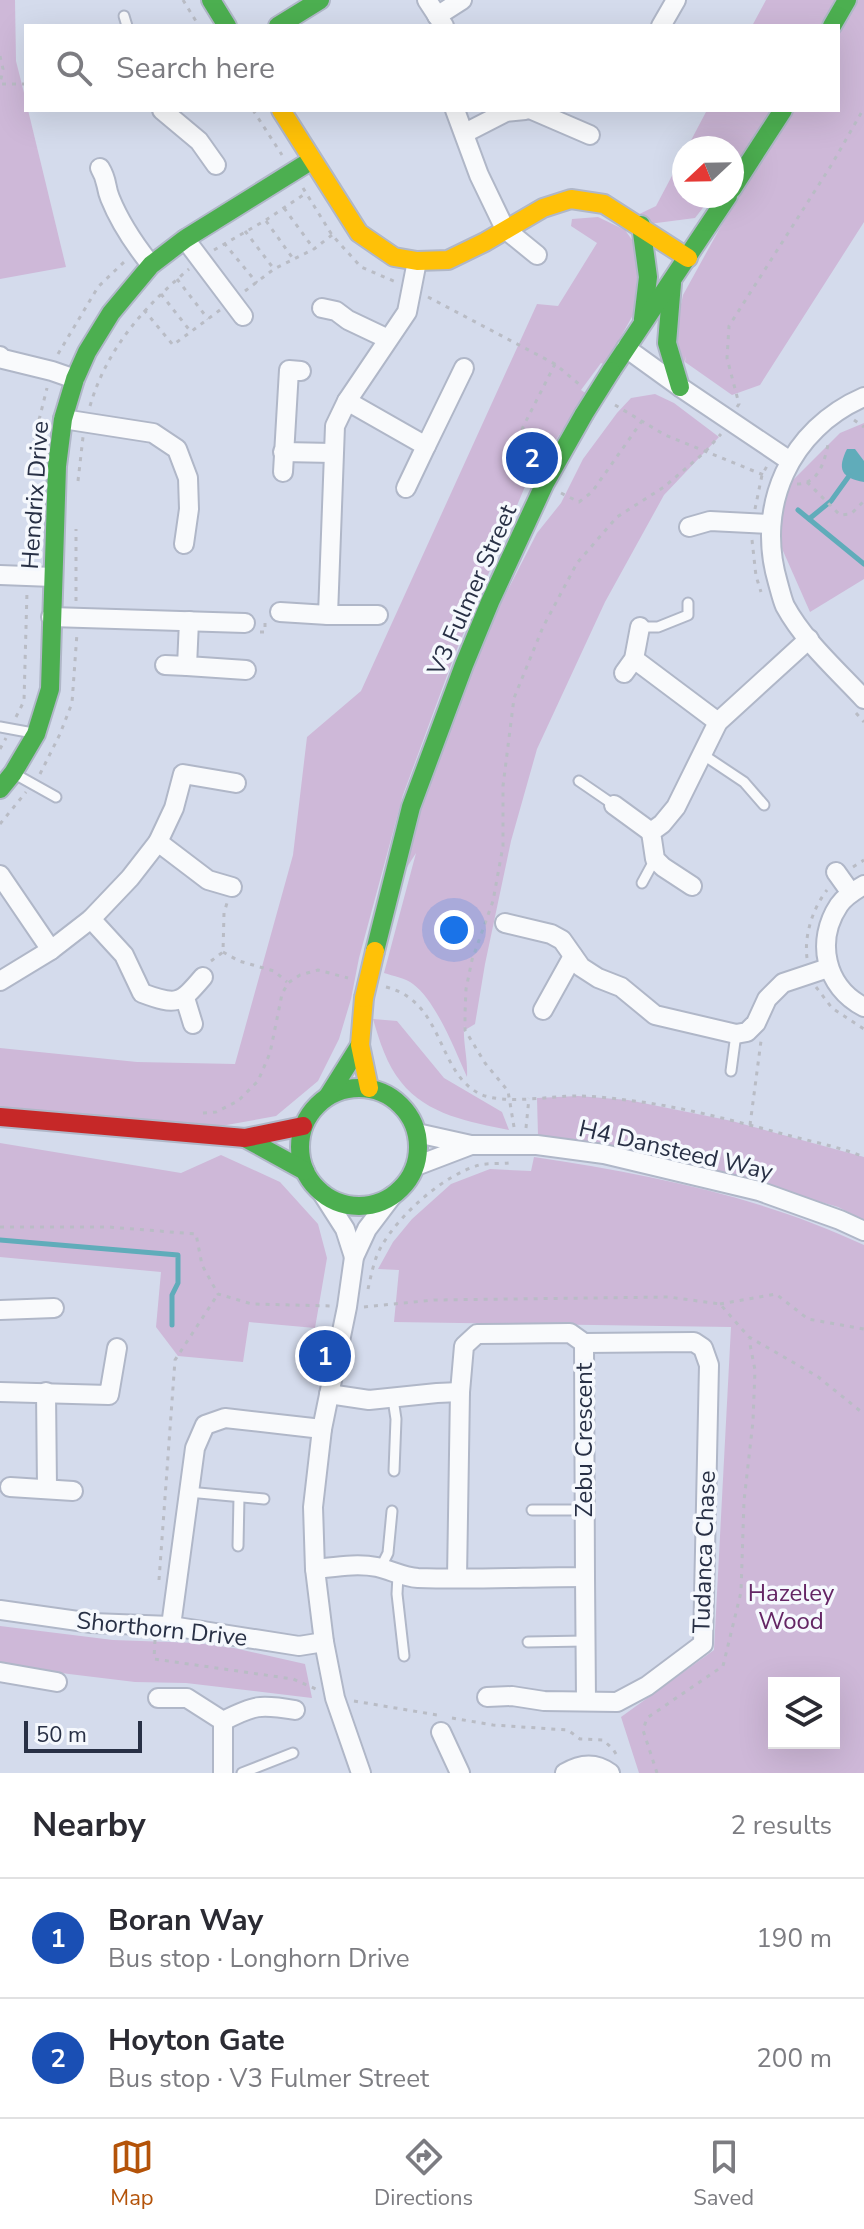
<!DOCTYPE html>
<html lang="en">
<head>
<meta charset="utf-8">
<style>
  body { margin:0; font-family:"Nunito Sans",sans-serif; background:#f7f7f7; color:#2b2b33 }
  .controls { position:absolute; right:24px; bottom:24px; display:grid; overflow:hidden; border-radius:0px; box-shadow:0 8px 32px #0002 }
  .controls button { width:72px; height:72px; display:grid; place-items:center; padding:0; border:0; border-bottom:2px solid #e1e1e2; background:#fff; color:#2b2b33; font:40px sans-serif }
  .compass { position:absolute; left:672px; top:136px; width:72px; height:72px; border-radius:50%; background:#fff; box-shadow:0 8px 32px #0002; rotate:248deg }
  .scale { position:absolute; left:24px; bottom:20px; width:118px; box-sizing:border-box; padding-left:8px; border:4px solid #283045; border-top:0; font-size:22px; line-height:28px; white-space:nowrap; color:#283045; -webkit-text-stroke:6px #f5f8fd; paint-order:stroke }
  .you { position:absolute; left:454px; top:930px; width:28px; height:28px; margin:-20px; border:6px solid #fff; border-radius:50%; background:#1a73e8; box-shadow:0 0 0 12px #1a73e833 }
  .badge { display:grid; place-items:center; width:52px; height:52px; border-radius:50%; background:#b45309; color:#fff; font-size:26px; font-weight:700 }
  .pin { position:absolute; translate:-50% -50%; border:4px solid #fff; box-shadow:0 2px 8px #0006 }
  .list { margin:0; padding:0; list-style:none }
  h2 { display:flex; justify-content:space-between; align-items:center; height:104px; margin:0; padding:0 32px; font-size:34px }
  h2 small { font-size:26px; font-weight:400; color:#7c7c81 }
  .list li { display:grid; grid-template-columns:52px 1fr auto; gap:24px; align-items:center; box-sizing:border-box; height:120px; padding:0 32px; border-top:2px solid #e1e1e2 }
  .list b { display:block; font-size:30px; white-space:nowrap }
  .list p { margin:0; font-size:26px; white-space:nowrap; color:#7c7c81 }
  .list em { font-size:26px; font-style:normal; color:#7c7c81 }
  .icon { flex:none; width:44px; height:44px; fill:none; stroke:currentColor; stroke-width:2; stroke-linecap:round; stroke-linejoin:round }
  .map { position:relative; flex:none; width:864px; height:1773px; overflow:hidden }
  .search { position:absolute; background:#fff; box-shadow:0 8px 32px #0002; left:24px; right:24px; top:24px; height:88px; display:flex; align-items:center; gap:20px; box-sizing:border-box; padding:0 28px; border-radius:0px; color:#7c7c81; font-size:30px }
  .sheet { height:344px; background:#fff }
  nav { display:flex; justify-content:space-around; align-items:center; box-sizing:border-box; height:112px; border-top:2px solid #e1e1e2; background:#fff; font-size:22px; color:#7c7c81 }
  nav a { display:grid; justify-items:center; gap:4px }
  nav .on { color:#b45309 }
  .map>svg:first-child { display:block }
</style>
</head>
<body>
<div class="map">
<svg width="864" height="1773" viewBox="0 0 864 1773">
  <rect width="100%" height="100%" fill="#d4dbec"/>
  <g fill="#ceb8d8" fill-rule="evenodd">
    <path d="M 0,0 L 15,0 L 16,61 L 26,101 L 26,110 L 28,110 L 66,267 L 0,279 Z"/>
    <path d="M 766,0 L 864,0 L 864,222 L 760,385 L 732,395 L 685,362 L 686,356 L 683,367 L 674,337 L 683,295 L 785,110 L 838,110 L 838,26 L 752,26 Z"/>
    <path d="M 707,110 L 779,110 L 732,170 L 732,148 L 687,148 Z"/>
    <path d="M 684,153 L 684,196 L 712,196 L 695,218 L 641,225 L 629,219 L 656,206 Z"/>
    <path d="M 598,217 L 625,230 L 640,251 L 633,315 L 605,365 L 601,363 L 581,390 L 587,394 L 526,484 L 455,654 L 403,795 L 359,958 L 351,999 L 339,1039 L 318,1081 L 276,1116 L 221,1126 L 0,1107 L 0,1048 L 137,1062 L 235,1064 L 293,855 L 307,737 L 361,691 L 537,304 L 558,306 L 597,243 L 571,226 L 572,219 Z"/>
    <path d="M 655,394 L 674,403 L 719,437 L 664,495 L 605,602 L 537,749 L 511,841 L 485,964 L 475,1024 L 465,1030 L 464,1026 C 463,1043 468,1059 467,1077 C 455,1050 436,1001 413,984 C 406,978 393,976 384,973 L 416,853 L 404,872 L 418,813 L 482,640 L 537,533 L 561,503 L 583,459 L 617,413 L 631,398 Z"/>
    <path d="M 864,423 L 864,579 L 810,612 L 776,535 L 790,483 L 840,433 Z"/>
    <path d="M 373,1019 L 397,1021 L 444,1078 L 502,1112 L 509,1130 C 470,1122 427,1115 401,1082 C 387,1065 379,1040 373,1019 Z"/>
    <path d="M 578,1096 L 628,1100 L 732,1121 L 864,1157 L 864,1220 L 838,1207 C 741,1180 637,1143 538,1136 L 537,1098 Z"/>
    <path d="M 0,1143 L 181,1173 L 221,1155 L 280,1182 L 318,1224 L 327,1258 L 315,1328 L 249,1322 L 243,1362 L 178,1356 L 156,1327 L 161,1272 L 0,1257 Z"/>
    <path d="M 534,1157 C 647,1174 760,1196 864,1245 L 864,1773 L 639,1773 L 621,1717 L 714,1650 L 731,1327 L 394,1322 L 399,1270 L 378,1269 L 393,1242 L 412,1219 L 451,1184 L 490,1169 L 531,1171 ZM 774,1683 L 834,1683 L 834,1743 L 774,1743 Z"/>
    <path d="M 0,1626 L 113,1640 L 197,1643 L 234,1648 L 305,1664 L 312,1698 L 186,1683 L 135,1682 L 69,1674 L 0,1664 Z"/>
  </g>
  <path fill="#60acba" d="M 847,449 L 855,449 L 864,461 L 864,482 C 841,478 837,469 847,449 Z"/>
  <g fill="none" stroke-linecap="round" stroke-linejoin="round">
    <g stroke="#60acba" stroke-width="5">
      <path d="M 798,510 L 864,564"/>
      <path d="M 809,519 L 831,501 L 849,476"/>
      <path d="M 0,1240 L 178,1255 L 178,1283 L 172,1295 L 172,1325"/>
    </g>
    <g stroke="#b0b7c8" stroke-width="13">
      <g id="lane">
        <path d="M 124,16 L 127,26"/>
        <path d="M 640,627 L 658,627 L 688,615 L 688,603"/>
        <path d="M 0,727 L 33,733"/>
        <path d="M 702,754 L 744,782 L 764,805"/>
        <path d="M 13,773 L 56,797"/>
        <path d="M 579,781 L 614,805"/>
        <path d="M 642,883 L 655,859"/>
        <path d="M 731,1071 L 736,1034"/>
        <path d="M 393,1399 L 396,1419 L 394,1471"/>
        <path d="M 188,1492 L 264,1499"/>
        <path d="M 532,1510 L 585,1510"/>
        <path d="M 238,1546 L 239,1497"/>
        <path d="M 381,1567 L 388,1553 L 392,1511"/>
        <path d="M 398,1575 L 397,1594 L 404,1656"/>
        <path d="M 528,1642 L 585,1641"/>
        <path d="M 242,1773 L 293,1753"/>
      </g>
    </g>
    <g stroke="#b0b7c8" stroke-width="22">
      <g id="street">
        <path d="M 427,0 L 444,26"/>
        <path d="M 437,16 L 462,0"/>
        <path d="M 661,26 L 676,0"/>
        <path d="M 162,110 L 199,141 L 216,165"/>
        <path d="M 455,110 L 479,175 L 505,229 L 537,255"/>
        <path d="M 532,110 L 590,135"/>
        <path d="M 465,133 L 506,112 L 525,110"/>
        <path d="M 100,168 C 108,181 105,186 110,198 C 120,223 135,245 151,265"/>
        <path d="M 185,239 L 243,316"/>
        <path d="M 322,308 L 336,311 L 348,320 L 388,339"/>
        <path d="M 626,348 L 680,387 L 790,461"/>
        <path d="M 0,356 L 3,359 L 52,371 L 75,379"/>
        <path d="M 864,397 C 790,429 755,506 778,583 C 780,590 782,599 785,606 C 804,641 837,670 864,699"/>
        <path d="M 347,401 L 426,446 L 406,488"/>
        <path d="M 63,419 L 153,433 L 177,449 L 188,478 L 189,509 L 184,544"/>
        <path d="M 426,446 L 464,368"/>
        <path d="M 283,452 L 333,453"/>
        <path d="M 283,472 L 289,370 L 301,371"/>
        <path d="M 689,527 L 710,521 L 771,524"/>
        <path d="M 0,575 L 53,577"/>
        <path d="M 280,612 L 328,615 L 335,426 L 347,401 L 407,312 L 417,261"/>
        <path d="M 328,615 L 378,615"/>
        <path d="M 51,617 L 245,623"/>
        <path d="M 189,621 L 187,666 L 246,670"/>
        <path d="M 634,659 L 718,722"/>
        <path d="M 165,665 L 187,666"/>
        <path d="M 624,673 L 634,659 L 640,627"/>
        <path d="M 614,805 L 651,832"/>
        <path d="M 158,842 L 174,808 L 183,774 L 236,783"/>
        <path d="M 836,872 L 851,893"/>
        <path d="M 0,875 L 51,950 L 0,981"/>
        <path d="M 864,885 C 855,890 845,896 839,905 C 815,941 825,987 864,1007"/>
        <path d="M 692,886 L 663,867 L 655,859 L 651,832 L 662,824 L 676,807 L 718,722 L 809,639"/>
        <path d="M 91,919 L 130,878 L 158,842 L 208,880 L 232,887"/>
        <path d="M 505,923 L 551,934 L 562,940 L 581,967 L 598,978 L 621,987 L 655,1015 L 736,1034 L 747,1032 L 756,1023 L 767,999 L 783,983 L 828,968"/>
        <path d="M 51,950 L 91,919 L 124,955 L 142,993 C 177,1006 180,1004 203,977"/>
        <path d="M 185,998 L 193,1024"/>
        <path d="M 543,1010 L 573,956"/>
        <path d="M 417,1133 L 471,1145 L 537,1145 L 604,1154 L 759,1191 L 840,1220 L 864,1231"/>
        <path d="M 416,1166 L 471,1145"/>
        <path d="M 322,1193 L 345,1229 L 354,1257"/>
        <path d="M 0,1310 L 54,1308"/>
        <path d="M 0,1392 L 109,1395 L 117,1348"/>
        <path d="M 46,1392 L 47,1488"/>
        <path d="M 329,1394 L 369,1400 L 437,1393 L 460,1392"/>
        <path d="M 10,1487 L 73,1491"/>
        <path d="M 315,1569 C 335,1567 357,1563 377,1567 C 391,1570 403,1577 418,1578 C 474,1580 530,1577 585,1577 L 584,1343 L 570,1333 L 477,1334 L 464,1346 L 460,1392 L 457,1578"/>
        <path d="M 585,1577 L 586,1701"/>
        <path d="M 0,1610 L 92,1623 L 171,1626 L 299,1646 L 324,1642"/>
        <path d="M 171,1626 L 195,1448 L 205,1425 L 225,1418 L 322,1429"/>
        <path d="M 0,1672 L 57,1682"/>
        <path d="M 487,1697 L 512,1696 L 544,1701 L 617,1702 L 647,1686 L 703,1644 L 709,1365 L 703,1348 L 694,1342 L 584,1343"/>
        <path d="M 158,1698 L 187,1698 L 223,1721 C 254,1705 260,1704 295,1710"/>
        <path d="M 441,1732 L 460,1773"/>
        <path d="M 223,1773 L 223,1721"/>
        <path d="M 361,1773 L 335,1698 L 324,1642 L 315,1569 L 313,1507 L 322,1429 L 347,1307 L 354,1257 L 367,1229 L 392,1196"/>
        <path d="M 565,1773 C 580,1764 595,1762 610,1773"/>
      </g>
    </g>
    <g stroke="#b0b7c8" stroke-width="22">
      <g id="fast">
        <path d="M 211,0 L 227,26"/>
        <path d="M 278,26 L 320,0"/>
        <path d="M 832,26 L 847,0"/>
        <path d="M 732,189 L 783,110"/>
        <path d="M 641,225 L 648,277 L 643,319"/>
        <path d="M 672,283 L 667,343 L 680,387"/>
        <path d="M 611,371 L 728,196"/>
        <path d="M 0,789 L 13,773 L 36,734 L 50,689 L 57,466 L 63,419 L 75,379 L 87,352 L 111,313 L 151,265 L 185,239 L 312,160"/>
        <path d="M 375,951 L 411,807 L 464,665 L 490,602 L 545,483 L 584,414"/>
        <circle cx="359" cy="1147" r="59"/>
        <path d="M 328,1096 L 360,1045"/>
        <path d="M 245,1138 L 305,1171"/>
      </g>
    </g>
    <g stroke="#b0b7c8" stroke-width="22">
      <g id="slow">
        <path d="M 281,110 L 359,233 L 394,257 L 417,261 L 448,260 L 485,242 L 543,208 L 571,199 L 604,204 L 688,258"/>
        <path d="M 364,998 L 360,1045 L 369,1088"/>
      </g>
    </g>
    <g stroke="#b0b7c8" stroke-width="22">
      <path id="jam" d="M 0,1117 L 245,1138 L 303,1126"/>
    </g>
    <g stroke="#b9bcc5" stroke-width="3" stroke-dasharray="4 6" stroke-linecap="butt">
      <path d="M 183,0 L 199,26"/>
      <path d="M 0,56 L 3,69 L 0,84"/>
      <path d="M 2,84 L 26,84"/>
      <path d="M 253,110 L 282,155"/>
      <path d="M 303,188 L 332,235 L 361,267 L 396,282"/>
      <path d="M 284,208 L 314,249"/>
      <path d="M 266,221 L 294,260"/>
      <path d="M 245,231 L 274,269"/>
      <path d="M 224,243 L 257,283"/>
      <path d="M 214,250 L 266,220 L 306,193"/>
      <path d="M 177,279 L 208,319"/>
      <path d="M 245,291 L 274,269 L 314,249 L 332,235"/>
      <path d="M 161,294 L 191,332"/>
      <path d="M 428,297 L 555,364 L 580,385"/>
      <path d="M 144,310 L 173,345 L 220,310"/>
      <path d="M 58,354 L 98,287 L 125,261"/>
      <path d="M 615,405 L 665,435 L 766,476"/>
      <path d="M 90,406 C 107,348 144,307 189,269"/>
      <path d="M 737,407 L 739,404 L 727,358 L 729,326 L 832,164 L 864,108"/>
      <path d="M 854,420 L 864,427"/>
      <path d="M 527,472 L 516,466 L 514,454 L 523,427 L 555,364"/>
      <path d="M 78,481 L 83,437"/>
      <path d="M 807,482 L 840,515 L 851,514 L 864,501"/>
      <path d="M 797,484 C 820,484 825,459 829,440"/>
      <path d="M 561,493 L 579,502 L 592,492 L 642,421"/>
      <path d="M 755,509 L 762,475 L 767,466"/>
      <path d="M 752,540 L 756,576 L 761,592"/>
      <path d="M 29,559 L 34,440 L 47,388"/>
      <path d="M 76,601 L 76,529"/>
      <path d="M 260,632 L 265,632 L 265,620"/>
      <path d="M 856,713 L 864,722"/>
      <path d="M 16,717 L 24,701 L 27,591"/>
      <path d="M 0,749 L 6,738"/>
      <path d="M 40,774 L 60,734 L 72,703 L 77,633"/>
      <path d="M 0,824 L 26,792"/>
      <path d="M 853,867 L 864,860"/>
      <path d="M 223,952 L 239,961 L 274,971 L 287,982"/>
      <path d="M 807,958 C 804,935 813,908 827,890"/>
      <path d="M 211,961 L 223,952 L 224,913 L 227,903"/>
      <path d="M 386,987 C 445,1002 436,1072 480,1094 C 504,1105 550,1096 577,1096 C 593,1096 610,1098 626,1100 C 680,1106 735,1121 787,1135 C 813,1142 840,1147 864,1157"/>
      <path d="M 816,987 L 832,1008 L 864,1029"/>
      <path d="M 203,1113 L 216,1112 L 238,1101 L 258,1081 L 270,1053 L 282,994 L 288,983 L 300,975 L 318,970 L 348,978"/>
      <path d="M 750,1125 L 761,1041"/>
      <path d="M 514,1127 L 508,1091 L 485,1063 L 465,1030 L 465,1013 L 466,989 L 472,960 L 493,901 L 503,846 L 503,786 L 514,698 L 543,627 L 577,563 L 617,517 L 664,487 L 705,452 L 721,434"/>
      <path d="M 526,1128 L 529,1098"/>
      <path d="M 0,1227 L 109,1227 L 196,1234 L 202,1265 L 218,1294 L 252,1304 L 332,1306"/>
      <path d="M 368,1289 C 371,1276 374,1259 381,1247 C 399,1215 442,1176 479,1165 C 488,1163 500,1164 509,1163"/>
      <path d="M 720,1304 L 776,1294 L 808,1319 L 864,1329"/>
      <path d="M 364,1307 L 434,1300 L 669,1297 L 720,1304 L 749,1337 L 817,1376 L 864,1414"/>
      <path d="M 159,1580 L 175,1360 L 218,1294"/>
      <path d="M 155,1640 L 154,1659 L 293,1679 L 316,1689"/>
      <path d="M 354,1701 L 437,1715"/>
      <path d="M 452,1718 L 493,1725 L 568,1730 L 580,1739 L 603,1740 L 613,1749 L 619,1759"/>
      <path d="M 657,1773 L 643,1730 L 647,1718 L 723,1666 L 741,1592 L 744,1501 L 753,1421 L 755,1370 L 749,1339"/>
    </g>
    <use href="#lane" stroke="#f9fafc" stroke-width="9"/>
    <use href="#street" stroke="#f9fafc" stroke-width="18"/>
    <use href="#fast" stroke="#4caf50" stroke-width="18"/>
    <use href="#slow" stroke="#ffc107" stroke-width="18"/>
    <use href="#jam" stroke="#c62828" stroke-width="18"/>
    <g stroke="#b0b7c8" stroke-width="22" stroke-linecap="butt">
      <path id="fast-bridge" d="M 584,414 L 611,371"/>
    </g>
    <g stroke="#b0b7c8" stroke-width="22" stroke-linecap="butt">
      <path id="slow-bridge" d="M 364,998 L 375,951"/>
    </g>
    <use href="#fast-bridge" stroke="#4caf50" stroke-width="18"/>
    <use href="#slow-bridge" stroke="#ffc107" stroke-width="18"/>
  </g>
  <g text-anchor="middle" stroke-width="7" stroke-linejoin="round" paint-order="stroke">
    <g font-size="24" fill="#283045" stroke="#f5f8fd">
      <text transform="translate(35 495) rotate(-86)" y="8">Hendrix Drive</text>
      <text transform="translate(472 590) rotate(-66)" y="8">V3 Fulmer Street</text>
      <text transform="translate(676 1150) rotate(13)" y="8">H4 Dansteed Way</text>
      <text transform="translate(584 1440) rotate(-90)" y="8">Zebu Crescent</text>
      <text transform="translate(704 1552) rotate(-88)" y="8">Tudanca Chase</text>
      <text transform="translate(162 1629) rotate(6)" y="8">Shorthorn Drive</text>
    </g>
    <g font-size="24" fill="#642564" stroke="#f5f8fd">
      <text x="791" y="1601">Hazeley<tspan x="791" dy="28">Wood</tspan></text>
    </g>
  </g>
</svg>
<div class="controls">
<button><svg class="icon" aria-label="layers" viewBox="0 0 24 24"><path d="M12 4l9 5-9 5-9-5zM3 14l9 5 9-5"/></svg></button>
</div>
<svg class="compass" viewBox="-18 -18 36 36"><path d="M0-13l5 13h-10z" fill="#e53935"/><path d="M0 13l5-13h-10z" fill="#7c7c81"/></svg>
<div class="scale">50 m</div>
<div class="you"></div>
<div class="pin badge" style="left:325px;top:1356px;background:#1a4fb4">1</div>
<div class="pin badge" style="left:532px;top:458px;background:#1a4fb4">2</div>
<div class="search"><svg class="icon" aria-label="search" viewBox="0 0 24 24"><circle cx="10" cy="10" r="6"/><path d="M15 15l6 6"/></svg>Search here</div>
</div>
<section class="sheet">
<h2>Nearby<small>2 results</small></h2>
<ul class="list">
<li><span class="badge" style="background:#1a4fb4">1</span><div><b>Boran Way</b><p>Bus stop · Longhorn Drive</p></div><em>190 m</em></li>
<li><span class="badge" style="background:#1a4fb4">2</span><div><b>Hoyton Gate</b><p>Bus stop · V3 Fulmer Street</p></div><em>200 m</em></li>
</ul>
</section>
<nav>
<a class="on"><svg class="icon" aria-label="map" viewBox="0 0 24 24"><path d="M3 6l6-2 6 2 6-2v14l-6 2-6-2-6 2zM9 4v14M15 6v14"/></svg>Map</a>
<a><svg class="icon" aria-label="directions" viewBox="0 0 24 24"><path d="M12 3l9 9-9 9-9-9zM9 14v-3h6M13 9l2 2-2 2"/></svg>Directions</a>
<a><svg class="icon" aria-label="saved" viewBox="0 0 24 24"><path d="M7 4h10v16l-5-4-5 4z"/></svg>Saved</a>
</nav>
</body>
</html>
